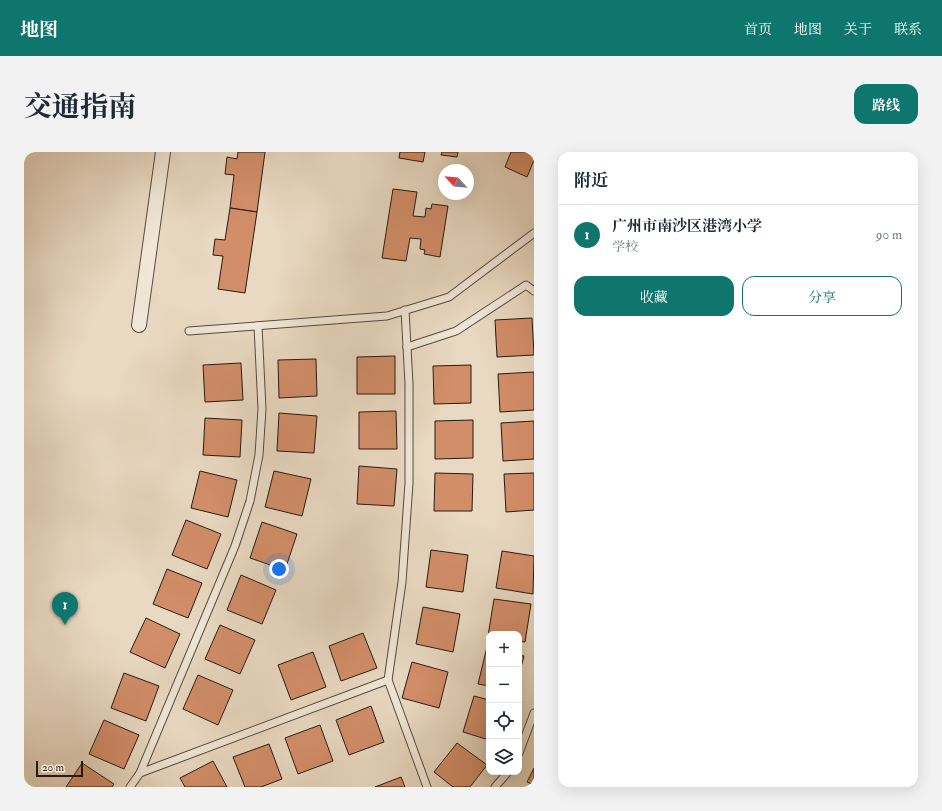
<!DOCTYPE html>
<html lang="zh">
<head>
<meta charset="utf-8">
<style>
  body { margin:0; font-family:"IM FELL Double Pica","Noto Serif SC",serif; background:#f2f2f3; color:#1f2937 }
  .controls { position:absolute; right:12px; bottom:12px; display:grid; overflow:hidden; border-radius:8px; box-shadow:0 4px 16px #0002 }
  .controls button { width:36px; height:36px; display:grid; place-items:center; padding:0; border:0; border-bottom:1px solid #e0e1e3; background:#fff; color:#1f2937; font:20px sans-serif }
  .compass { position:absolute; left:414px; top:12px; width:36px; height:36px; border-radius:50%; background:#fff; box-shadow:0 4px 16px #0002; rotate:296deg }
  .scale { position:absolute; left:12px; bottom:10px; width:47px; box-sizing:border-box; padding-left:4px; border:2px solid #251b14; border-top:0; font-size:11px; line-height:14px; white-space:nowrap; color:#251b14; -webkit-text-stroke:3px #f1e6d7; paint-order:stroke }
  .you { position:absolute; left:255px; top:417px; width:14px; height:14px; margin:-10px; border:3px solid #fff; border-radius:50%; background:#1a73e8; box-shadow:0 0 0 6px #1a73e833 }
  .badge { display:grid; place-items:center; width:26px; height:26px; border-radius:50%; background:#0f766e; color:#fff; font-size:13px; font-weight:700 }
  .pin { position:absolute; translate:-50% -33px; filter:drop-shadow(0 1px 2px #0008) }
  .pin::after { content:''; position:absolute; top:21px; width:14px; height:12px; background:inherit; clip-path:polygon(0 0,100% 0,50% 100%) }
  .list { margin:0; padding:0; list-style:none }
  h2 { display:flex; justify-content:space-between; align-items:center; height:52px; margin:0; padding:0 16px; font-size:17px }
  h2 small { font-size:13px; font-weight:400; color:#747a83 }
  .list li { display:grid; grid-template-columns:26px 1fr auto; gap:12px; align-items:center; box-sizing:border-box; height:60px; padding:0 16px; border-top:1px solid #e0e1e3 }
  .list b { display:block; font-size:15px; white-space:nowrap }
  .list p { margin:0; font-size:13px; white-space:nowrap; color:#747a83 }
  .list em { font-size:13px; font-style:normal; color:#747a83 }
  .actions { display:flex; gap:8px; padding:12px 16px }
  .actions a { flex:1; padding:9px 0; border:1px solid #0f766e; border-radius:12px; text-align:center; font-size:14px; color:#0f766e }
  .actions .main { background:#0f766e; color:#fff }
  .icon { flex:none; width:22px; height:22px; fill:none; stroke:currentColor; stroke-width:2; stroke-linecap:round; stroke-linejoin:round }
  .map { position:relative; flex:none; width:510px; height:635px; overflow:hidden; border-radius:12px }
  header { display:flex; align-items:center; gap:24px; box-sizing:border-box; height:56px; padding:0 20px; background:#0f766e; color:#fff }
  header strong { font-size:19px }
  nav { display:flex; gap:22px; margin-inline-start:auto; font-size:14px }
  .intro { display:flex; align-items:center; justify-content:space-between; box-sizing:border-box; height:96px; padding:0 24px }
  h1 { margin:0; font-size:28px }
  .button { padding:10px 18px; border-radius:12px; background:#0f766e; color:#fff; font-size:14px; font-weight:700 }
  main { display:flex; gap:24px; padding:0 24px }
  aside { flex:1; background:#fff; border-radius:12px; box-shadow:0 4px 16px #0002 }
  .map>svg:first-child { display:block }
</style>
</head>
<body>
<header>
<strong>地图</strong>
<nav><a>首页</a><a>地图</a><a>关于</a><a>联系</a></nav>
</header>
<div class="intro"><h1>交通指南</h1><a class="button">路线</a></div>
<main>
<div class="map">
<svg width="510" height="635" viewBox="0 0 510 635">
  <rect width="100%" height="100%" fill="#e9d9c2"/>
  <filter id="stains"><feTurbulence type="fractalNoise" baseFrequency=".005" numOctaves="4"/><feColorMatrix values="0 0 0 0 .2 0 0 0 0 .09 0 0 0 0 .02 0 0 0 .5 -.17"/></filter>
  <radialGradient id="worn" r=".72"><stop offset=".6" stop-color="#630" stop-opacity="0"/><stop offset="1" stop-color="#630" stop-opacity=".3"/></radialGradient>
  <g fill="#d28e69" stroke="#251b14">
    <path d="M 214,0 L 241,0 L 233,60 L 206,56 L 210,23 L 201,22 L 203,5 L 213,7 Z"/>
    <path d="M 376,0 L 401,0 L 399,10 L 375,6 Z"/>
    <path d="M 418,0 L 434,0 L 433,5 L 417,3 Z"/>
    <path d="M 487,0 L 510,0 L 510,8 L 503,25 L 481,15 Z"/>
    <path d="M 369,37 L 393,40 L 389,64 L 401,65 L 402,56 L 407,57 L 408,52 L 424,54 L 416,105 L 400,102 L 401,98 L 396,97 L 397,87 L 386,86 L 382,109 L 358,106 Z"/>
    <path d="M 206,56 L 233,60 L 221,141 L 194,137 L 199,104 L 189,103 L 191,87 L 201,88 Z"/>
    <path d="M 508,166 L 510,203 L 473,205 L 471,168 Z"/>
    <path d="M 371,204 L 371,242 L 333,242 L 333,205 Z"/>
    <path d="M 292,207 L 293,244 L 255,246 L 254,208 Z"/>
    <path d="M 217,211 L 219,248 L 181,250 L 179,213 Z"/>
    <path d="M 447,213 L 447,251 L 410,252 L 409,214 Z"/>
    <path d="M 510,220 L 510,258 L 476,260 L 474,222 Z"/>
    <path d="M 372,259 L 373,297 L 335,297 L 335,260 Z"/>
    <path d="M 255,261 L 293,264 L 290,301 L 253,299 Z"/>
    <path d="M 181,266 L 218,268 L 216,305 L 179,303 Z"/>
    <path d="M 449,268 L 449,306 L 411,307 L 411,269 Z"/>
    <path d="M 510,269 L 510,307 L 479,309 L 477,271 Z"/>
    <path d="M 335,314 L 373,317 L 370,354 L 333,352 Z"/>
    <path d="M 176,319 L 213,328 L 204,365 L 167,356 Z"/>
    <path d="M 250,319 L 287,327 L 278,364 L 241,355 Z"/>
    <path d="M 411,321 L 449,322 L 448,359 L 410,359 Z"/>
    <path d="M 510,321 L 510,358 L 482,360 L 480,322 Z"/>
    <path d="M 162,368 L 197,382 L 183,417 L 148,403 Z"/>
    <path d="M 238,370 L 273,382 L 261,418 L 226,406 Z"/>
    <path d="M 407,398 L 444,403 L 439,440 L 402,435 Z"/>
    <path d="M 478,399 L 510,404 L 509,442 L 472,436 Z"/>
    <path d="M 143,417 L 178,431 L 164,466 L 129,452 Z"/>
    <path d="M 217,423 L 252,438 L 238,472 L 203,458 Z"/>
    <path d="M 470,447 L 507,452 L 501,490 L 495,489 L 495,482 L 465,482 L 464,484 Z"/>
    <path d="M 399,455 L 436,462 L 429,500 L 392,492 Z"/>
    <path d="M 122,466 L 156,482 L 141,516 L 106,500 Z"/>
    <path d="M 196,473 L 231,488 L 216,522 L 181,507 Z"/>
    <path d="M 339,481 L 353,516 L 317,529 L 305,494 Z"/>
    <path d="M 463,495 L 465,495 L 465,534 L 454,532 Z"/>
    <path d="M 289,500 L 302,535 L 267,548 L 254,513 Z"/>
    <path d="M 495,503 L 500,504 L 495,523 Z"/>
    <path d="M 388,510 L 424,520 L 415,556 L 378,546 Z"/>
    <path d="M 100,521 L 135,534 L 122,569 L 87,556 Z"/>
    <path d="M 174,523 L 209,538 L 194,573 L 159,557 Z"/>
    <path d="M 450,544 L 465,548 L 465,588 L 439,580 Z"/>
    <path d="M 347,554 L 360,590 L 325,603 L 312,568 Z"/>
    <path d="M 80,568 L 115,583 L 100,617 L 65,602 Z"/>
    <path d="M 296,573 L 309,609 L 274,622 L 261,586 Z"/>
    <path d="M 433,591 L 463,613 L 446,635 L 429,635 L 410,620 Z"/>
    <path d="M 245,592 L 258,627 L 237,635 L 221,635 L 209,605 Z"/>
    <path d="M 189,609 L 203,635 L 161,635 L 156,626 Z"/>
    <path d="M 58,611 L 90,632 L 88,635 L 42,635 Z"/>
    <path d="M 510,616 L 510,633 L 503,630 Z"/>
    <path d="M 377,625 L 381,635 L 351,635 Z"/>
  </g>
  <g fill="none" stroke-linecap="round" stroke-linejoin="round">
    <g stroke="#564a40" stroke-width="9">
      <g id="lane">
        <path d="M 381,158 L 385,232 L 385,331 L 378,430 L 364,528 L 403,635"/>
        <path d="M 165,179 L 363,164 L 425,145 L 510,81"/>
        <path d="M 383,195 L 432,179 L 502,133 L 510,139"/>
        <path d="M 495,601 L 510,561"/>
        <path d="M 116,621 L 364,528"/>
        <path d="M 106,635 L 116,621 L 211,394 L 226,349 L 235,303 L 238,257 L 234,174"/>
        <path d="M 471,635 L 484,620"/>
      </g>
    </g>
    <g stroke="#564a40" stroke-width="16">
      <path id="street" d="M 115,173 L 139,0"/>
    </g>
    <use href="#lane" stroke="#f1e6d7" stroke-width="7"/>
    <use href="#street" stroke="#f1e6d7" stroke-width="14"/>
  </g>
  <rect width="100%" height="100%" filter="url(#stains)"/>
  <rect width="100%" height="100%" fill="url(#worn)"/>
</svg>
<div class="controls">
<button>+</button>
<button>−</button>
<button><svg class="icon" aria-label="locate" viewBox="0 0 24 24"><circle cx="12" cy="12" r="6"/><path d="M12 2v4M12 18v4M2 12h4M18 12h4"/></svg></button>
<button><svg class="icon" aria-label="layers" viewBox="0 0 24 24"><path d="M12 4l9 5-9 5-9-5zM3 14l9 5 9-5"/></svg></button>
</div>
<svg class="compass" viewBox="-18 -18 36 36"><path d="M0-13l5 13h-10z" fill="#e53935"/><path d="M0 13l5-13h-10z" fill="#747a83"/></svg>
<div class="scale">20 m</div>
<div class="you"></div>
<div class="pin badge" style="left:41px;top:473px">1</div>
</div>
<aside>
<h2>附近<small></small></h2>
<ul class="list">
<li><span class="badge">1</span><div><b>广州市南沙区港湾小学</b><p>学校</p></div><em>90 m</em></li>
</ul>
<div class="actions"><a class="main">收藏</a><a>分享</a></div>
</aside>
</main>
</body>
</html>
